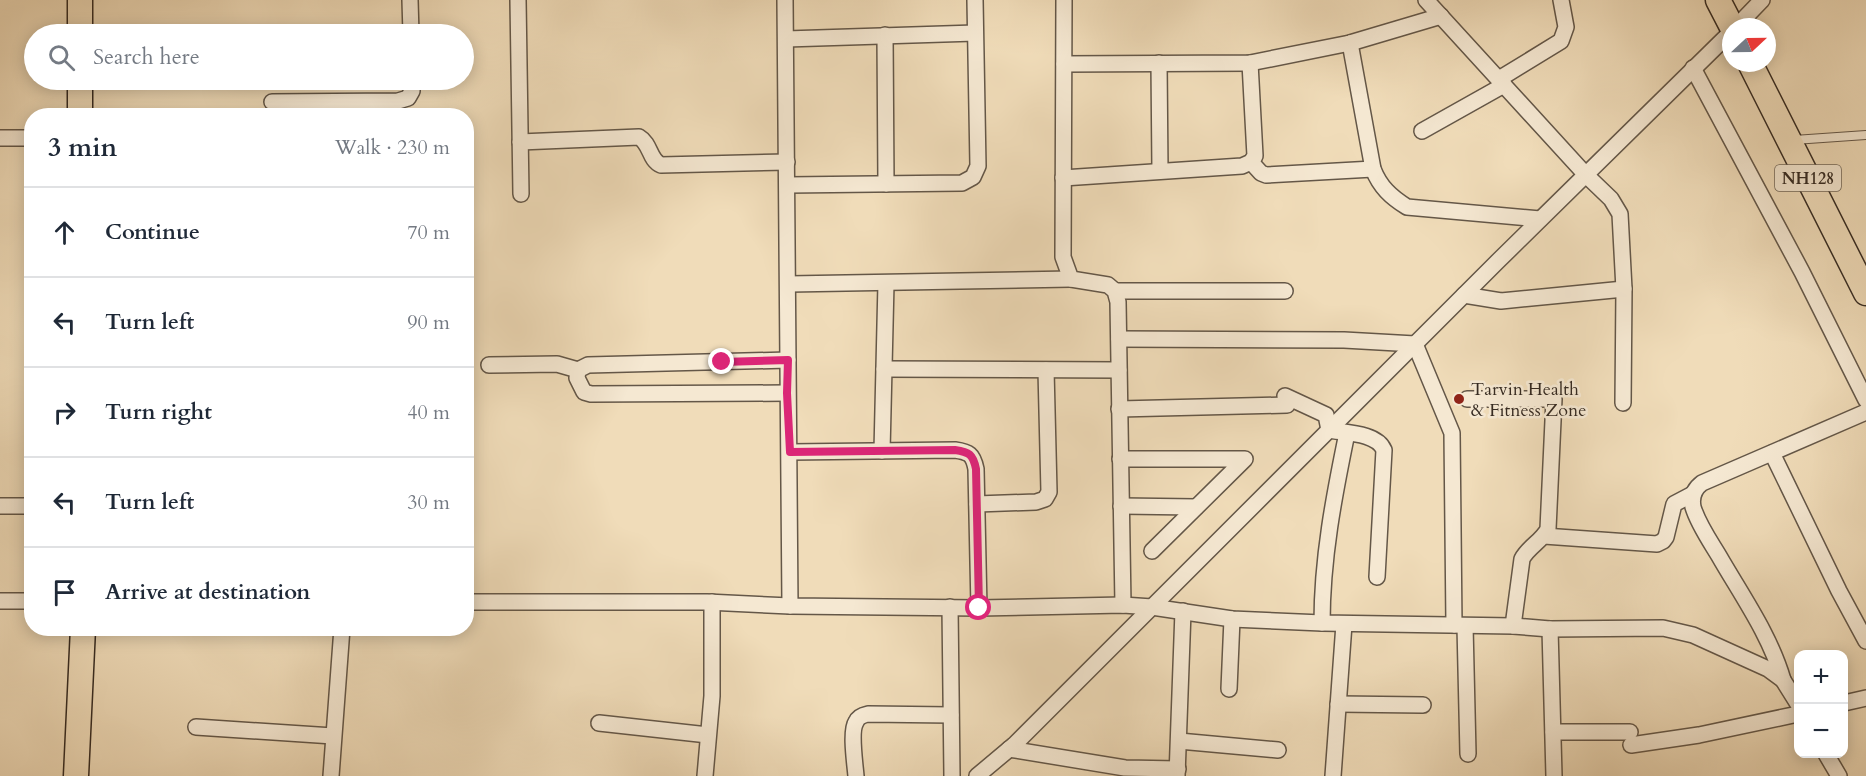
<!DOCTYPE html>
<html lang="en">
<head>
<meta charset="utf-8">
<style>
  body { margin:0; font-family:Cardo,serif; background:#f6f6f7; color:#1f2937 }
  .controls { position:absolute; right:18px; bottom:18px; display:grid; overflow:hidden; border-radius:12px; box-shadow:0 3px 15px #0003 }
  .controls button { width:54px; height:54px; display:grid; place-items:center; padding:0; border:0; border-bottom:2px solid #e0e1e3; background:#fff; color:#1f2937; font:30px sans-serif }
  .compass { position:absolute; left:1722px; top:18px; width:54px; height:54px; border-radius:50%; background:#fff; box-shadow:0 3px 15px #0003; rotate:68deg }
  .stop { position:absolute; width:18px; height:18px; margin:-14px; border:4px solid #db2777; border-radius:50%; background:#fff }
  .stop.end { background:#db2777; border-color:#fff; box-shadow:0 2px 6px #0008 }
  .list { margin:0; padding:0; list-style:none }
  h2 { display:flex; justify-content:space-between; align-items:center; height:78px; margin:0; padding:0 24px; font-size:26px }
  h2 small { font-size:20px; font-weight:400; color:#747a83 }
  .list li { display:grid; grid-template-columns:39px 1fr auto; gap:18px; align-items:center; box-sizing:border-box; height:90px; padding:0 24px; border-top:2px solid #e0e1e3 }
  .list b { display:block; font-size:22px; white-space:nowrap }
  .list em { font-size:20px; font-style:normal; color:#747a83 }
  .icon { flex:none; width:33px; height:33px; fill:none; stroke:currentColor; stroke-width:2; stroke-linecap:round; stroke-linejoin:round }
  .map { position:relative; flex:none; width:1866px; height:776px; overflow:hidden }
  .search { position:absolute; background:#fff; box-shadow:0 3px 15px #0003; left:24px; top:24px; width:450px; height:66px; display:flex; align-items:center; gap:15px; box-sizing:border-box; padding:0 21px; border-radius:33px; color:#747a83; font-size:22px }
  .panel { position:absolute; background:#fff; box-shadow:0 3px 15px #0003; left:24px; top:108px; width:450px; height:528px; border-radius:24px }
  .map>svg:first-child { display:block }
</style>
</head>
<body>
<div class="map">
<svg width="1866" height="776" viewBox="0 0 1866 776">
  <rect width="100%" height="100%" fill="#f0dcb9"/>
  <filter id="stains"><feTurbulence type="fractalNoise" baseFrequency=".00333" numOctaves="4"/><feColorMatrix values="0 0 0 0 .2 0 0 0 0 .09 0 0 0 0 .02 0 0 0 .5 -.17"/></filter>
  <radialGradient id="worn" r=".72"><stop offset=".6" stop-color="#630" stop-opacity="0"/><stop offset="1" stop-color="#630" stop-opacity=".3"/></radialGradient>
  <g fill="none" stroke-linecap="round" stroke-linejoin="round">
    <g stroke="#645748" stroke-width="10">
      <path id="service" d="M 1794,140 L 1866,135"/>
    </g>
    <g stroke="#645748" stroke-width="18">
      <g id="minor">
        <path d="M 410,0 L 411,34"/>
        <path d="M 518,0 L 521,194"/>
        <path d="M 785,0 L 790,606"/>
        <path d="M 1064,0 L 1063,257 L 1071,279 L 1108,285 L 1115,291 L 1118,302 L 1123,605"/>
        <path d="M 1426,0 L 1586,175 L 1611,199 L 1620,214 L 1624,289 L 1623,403"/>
        <path d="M 1736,27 L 1762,0"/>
        <path d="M 885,35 L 886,184"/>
        <path d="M 786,39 L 975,33"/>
        <path d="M 1350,43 L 1373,169 C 1380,187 1391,197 1407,207 L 1540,219"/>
        <path d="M 1159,63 L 1160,171"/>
        <path d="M 1064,64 L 1250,63 L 1350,43 L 1441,16"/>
        <path d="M 1693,68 L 1802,272 L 1866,400"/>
        <path d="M 1499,79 L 1561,41 L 1566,27 L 1561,0"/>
        <path d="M 272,102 L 398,101 L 408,98 L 412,91 L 412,80"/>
        <path d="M 1422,131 L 1504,85"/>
        <path d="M 0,138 L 32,138"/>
        <path d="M 520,142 L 639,137 C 651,144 649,160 661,165 L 787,162"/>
        <path d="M 1251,162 L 1261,173 L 1266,175 L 1373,169"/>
        <path d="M 1063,178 L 1242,166 L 1251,162 L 1255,156 L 1250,63"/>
        <path d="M 788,185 L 962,183 L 973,177 L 978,166 L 975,0"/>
        <path d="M 789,284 L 1071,279"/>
        <path d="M 1115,291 L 1285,291"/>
        <path d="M 1464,295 L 1501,301 L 1624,289"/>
        <path d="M 1119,339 L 1344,340 L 1415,344 L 1452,433 L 1454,625"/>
        <path d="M 489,365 L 557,364 L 578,370"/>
        <path d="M 884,369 L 1119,370"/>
        <path d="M 787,393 L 591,394 L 584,392 L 577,378 L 578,370 L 588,365 L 788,360"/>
        <path d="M 1285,396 L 1326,415 L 1329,430 C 1346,433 1377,433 1384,450 L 1377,577"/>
        <path d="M 1467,399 L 1554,399 L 1548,529 C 1542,541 1528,547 1522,559 L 1513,626"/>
        <path d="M 1119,409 L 1287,405"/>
        <path d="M 882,451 L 886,283"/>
        <path d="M 791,452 L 955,450 C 969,452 973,454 976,469 L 979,608"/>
        <path d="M 1772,453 L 1839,591 L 1866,641"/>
        <path d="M 1120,459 L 1245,459 L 1152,551"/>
        <path d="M 977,504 L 1036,502 L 1045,499 L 1049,492 L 1046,370"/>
        <path d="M 0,506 L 32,506"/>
        <path d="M 1121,506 L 1196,507"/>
        <path d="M 1544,536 L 1657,544 L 1663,541 L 1666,537 L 1674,504 L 1693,494"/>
        <path d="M 0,601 L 32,601"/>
        <path d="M 466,602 L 707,602 L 790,606 L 979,608 L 1123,605 L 1152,607 L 1232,619 L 1322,623 L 1513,626 L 1550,629 L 1663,628 L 1693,635 L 1768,669 L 1783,680 L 1798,704"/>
        <path d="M 950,607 L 952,776"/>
        <path d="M 1322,623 C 1322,558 1334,496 1347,433"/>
        <path d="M 1465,626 L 1468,754"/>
        <path d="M 1550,629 L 1554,776"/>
        <path d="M 1783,680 C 1770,635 1742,596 1719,556 C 1710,541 1698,524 1693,507 C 1691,497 1694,489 1702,483 L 1866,412"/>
        <path d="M 1229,689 L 1232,619"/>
        <path d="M 1844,703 L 1866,698"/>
        <path d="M 1338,704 L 1423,705"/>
        <path d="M 599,723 L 708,735"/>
        <path d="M 196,727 L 333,736"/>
        <path d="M 1553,732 L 1630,732"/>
        <path d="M 1179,741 L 1278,750"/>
        <path d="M 1631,745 L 1699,735 L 1798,714"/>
        <path d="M 1009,749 L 1125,768 L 1178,769"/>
        <path d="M 1826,754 L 1839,776"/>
        <path d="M 331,776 L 342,628"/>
        <path d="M 705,776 L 712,696 L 712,602"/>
        <path d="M 856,776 C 855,764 850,731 856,722 C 858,717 863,715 868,714 L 951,715"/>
        <path d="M 977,776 L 1014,745 L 1497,262 L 1731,32"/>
        <path d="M 1177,776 L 1183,611"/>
        <path d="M 1333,776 L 1344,624"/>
      </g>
    </g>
    <g stroke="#362b22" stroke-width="27">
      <g id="primary">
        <path d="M 80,34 L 80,0"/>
        <path d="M 80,116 L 80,80"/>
        <path d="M 76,776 L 83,628"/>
      </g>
    </g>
    <g stroke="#362b22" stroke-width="27">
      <g id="trunk">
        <path d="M 1718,0 L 1732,27"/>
        <path d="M 1750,63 L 1866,293"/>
      </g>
    </g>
    <use href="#service" stroke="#f5e8d2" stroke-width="8"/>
    <use href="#minor" stroke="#f5e8d2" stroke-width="15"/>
    <use href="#primary" stroke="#f0dcb9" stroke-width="24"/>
    <use href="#trunk" stroke="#f0dcb9" stroke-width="24"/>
  </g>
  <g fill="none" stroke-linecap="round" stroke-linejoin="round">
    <path stroke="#db2777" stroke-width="8" d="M 722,362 L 788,360 L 787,393 L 790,452 L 955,450 C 969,452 973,454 976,469 L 979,608"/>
  </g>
  <circle fill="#8f2418" stroke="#f5e8d2" stroke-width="2" cx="1459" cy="399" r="6"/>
  <g text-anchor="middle" stroke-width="5" stroke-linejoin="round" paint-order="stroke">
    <rect fill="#f5e8d2" stroke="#6f6457" stroke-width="1.5" x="1775" y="165" width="66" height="26" rx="4.5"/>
    <g font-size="16" font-weight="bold" fill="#362b22">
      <text x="1808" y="184">NH128</text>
    </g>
    <g font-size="18" fill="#362b22" stroke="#f5e8d2" text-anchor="start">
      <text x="1471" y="395">Tarvin Health<tspan x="1471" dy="21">&amp; Fitness Zone</tspan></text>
    </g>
  </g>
  <rect width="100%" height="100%" filter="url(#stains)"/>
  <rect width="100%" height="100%" fill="url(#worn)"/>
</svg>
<div class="controls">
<button>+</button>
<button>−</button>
</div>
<svg class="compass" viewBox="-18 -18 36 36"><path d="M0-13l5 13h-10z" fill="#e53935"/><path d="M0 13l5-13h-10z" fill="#747a83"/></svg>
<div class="stop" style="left:979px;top:608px"></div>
<div class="stop end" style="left:722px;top:362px"></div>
<div class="search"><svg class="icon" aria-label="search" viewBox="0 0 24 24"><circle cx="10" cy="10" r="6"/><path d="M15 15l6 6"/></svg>Search here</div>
<section class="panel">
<h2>3 min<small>Walk · 230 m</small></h2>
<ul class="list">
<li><svg class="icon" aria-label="ahead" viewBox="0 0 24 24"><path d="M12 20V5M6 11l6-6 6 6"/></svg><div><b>Continue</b></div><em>70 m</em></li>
<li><svg class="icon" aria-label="left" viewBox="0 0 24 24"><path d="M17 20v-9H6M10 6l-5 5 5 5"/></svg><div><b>Turn left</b></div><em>90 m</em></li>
<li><svg class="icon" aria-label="right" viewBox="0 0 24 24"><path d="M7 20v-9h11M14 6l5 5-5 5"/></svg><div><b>Turn right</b></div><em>40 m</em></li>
<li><svg class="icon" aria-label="left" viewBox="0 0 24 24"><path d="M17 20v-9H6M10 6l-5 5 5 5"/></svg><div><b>Turn left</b></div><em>30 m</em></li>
<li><svg class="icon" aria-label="arrive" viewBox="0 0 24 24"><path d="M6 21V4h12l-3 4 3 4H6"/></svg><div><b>Arrive at destination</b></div></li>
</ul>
</section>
</div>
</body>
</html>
